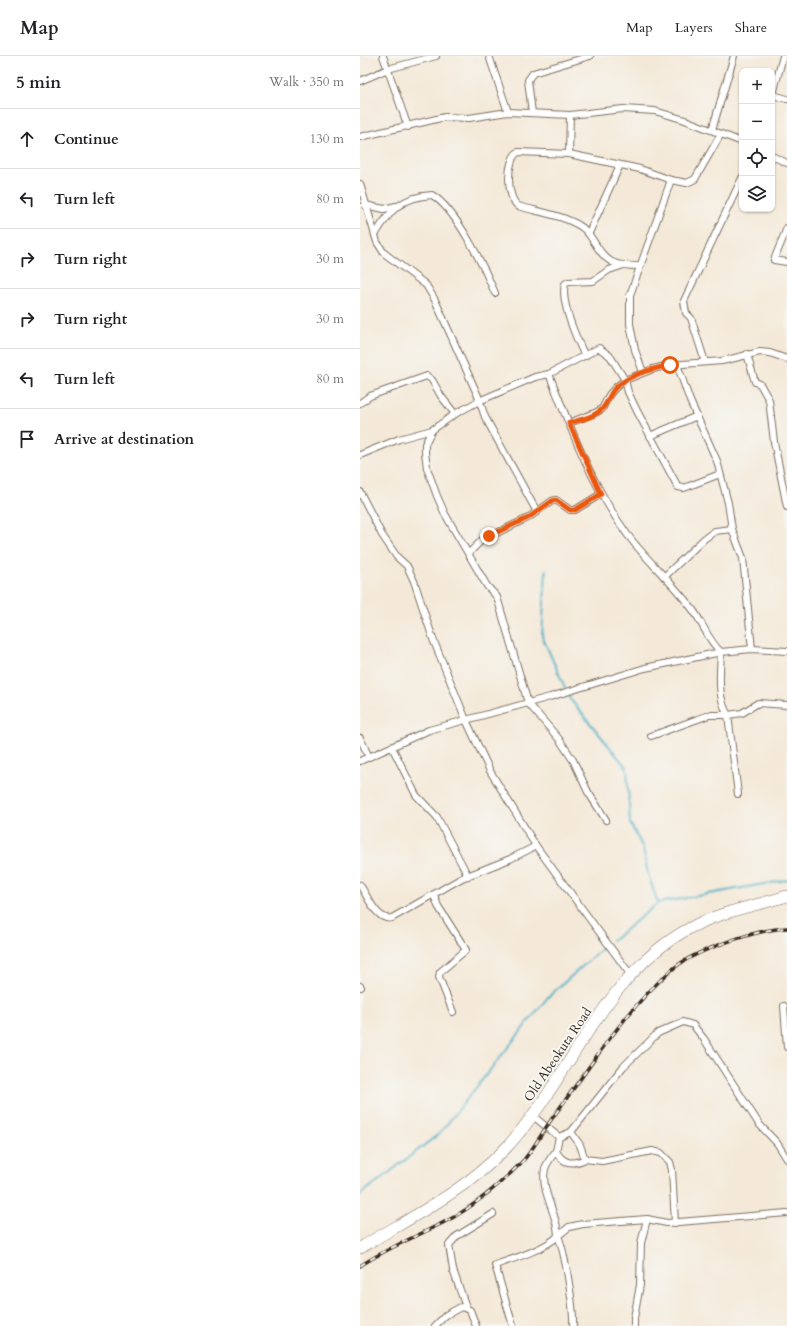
<!DOCTYPE html>
<html lang="en">
<head>
<meta charset="utf-8">
<style>
  body { margin:0; font-family:Cardo,serif; background:#f2f2f2; color:#202124 }
  .controls { position:absolute; right:12px; top:12px; display:grid; overflow:hidden; border-radius:8px; box-shadow:0 1px 3px #0004 }
  .controls button { width:36px; height:36px; display:grid; place-items:center; padding:0; border:0; border-bottom:1px solid #e0e0e0; background:#fff; color:#202124; font:20px sans-serif }
  .stop { position:absolute; width:12px; height:12px; margin:-9px; border:3px solid #ea580c; border-radius:50%; background:#fff }
  .stop.end { background:#ea580c; border-color:#fff; box-shadow:0 1px 4px #0008 }
  .list { margin:0; padding:0; list-style:none }
  h2 { display:flex; justify-content:space-between; align-items:center; height:52px; margin:0; padding:0 16px; font-size:17px }
  h2 small { font-size:13px; font-weight:400; color:#757577 }
  .list li { display:grid; grid-template-columns:26px 1fr auto; gap:12px; align-items:center; box-sizing:border-box; height:60px; padding:0 16px; border-top:1px solid #e0e0e0 }
  .list b { display:block; font-size:15px; white-space:nowrap }
  .list em { font-size:13px; font-style:normal; color:#757577 }
  .icon { flex:none; width:22px; height:22px; fill:none; stroke:currentColor; stroke-width:2; stroke-linecap:round; stroke-linejoin:round }
  .map { position:relative; flex:none; width:427px; height:1270px; overflow:hidden }
  header { display:flex; align-items:center; gap:24px; box-sizing:border-box; height:56px; padding:0 20px; background:#fff; border-bottom:1px solid #e0e0e0 }
  header strong { font-size:19px }
  nav { display:flex; gap:22px; margin-inline-start:auto; font-size:14px }
  main { display:flex }
  aside { flex:1; background:#fff }
  .map>svg:first-child { display:block }
</style>
</head>
<body>
<header>
<strong>Map</strong>
<nav><a>Map</a><a>Layers</a><a>Share</a></nav>
</header>
<main>
<aside>
<h2>5 min<small>Walk · 350 m</small></h2>
<ul class="list">
<li><svg class="icon" aria-label="ahead" viewBox="0 0 24 24"><path d="M12 20V5M6 11l6-6 6 6"/></svg><div><b>Continue</b></div><em>130 m</em></li>
<li><svg class="icon" aria-label="left" viewBox="0 0 24 24"><path d="M17 20v-9H6M10 6l-5 5 5 5"/></svg><div><b>Turn left</b></div><em>80 m</em></li>
<li><svg class="icon" aria-label="right" viewBox="0 0 24 24"><path d="M7 20v-9h11M14 6l5 5-5 5"/></svg><div><b>Turn right</b></div><em>30 m</em></li>
<li><svg class="icon" aria-label="right" viewBox="0 0 24 24"><path d="M7 20v-9h11M14 6l5 5-5 5"/></svg><div><b>Turn right</b></div><em>30 m</em></li>
<li><svg class="icon" aria-label="left" viewBox="0 0 24 24"><path d="M17 20v-9H6M10 6l-5 5 5 5"/></svg><div><b>Turn left</b></div><em>80 m</em></li>
<li><svg class="icon" aria-label="arrive" viewBox="0 0 24 24"><path d="M6 21V4h12l-3 4 3 4H6"/></svg><div><b>Arrive at destination</b></div></li>
</ul>
</aside>
<div class="map">
<svg width="427" height="1270" viewBox="0 0 427 1270">
  <rect width="100%" height="100%" fill="#f6f6f2"/>
  <filter id="ink" filterUnits="userSpaceOnUse"><feTurbulence type="fractalNoise" baseFrequency=".025" numOctaves="2"/><feDisplacementMap in="SourceGraphic" scale="8" xChannelSelector="R" yChannelSelector="G"/><feConvolveMatrix kernelMatrix="1 2 1 2 8 2 1 2 1" color-interpolation-filters="sRGB"/></filter>
  <filter id="wash" filterUnits="userSpaceOnUse"><feTurbulence type="fractalNoise" baseFrequency=".012" numOctaves="4" result="noise"/><feDisplacementMap in="SourceGraphic" scale="16" xChannelSelector="R" yChannelSelector="G"/><feGaussianBlur stdDeviation="0.9" result="paint"/><feColorMatrix in="noise" values="0 0 0 0 0 0 0 0 0 0 0 0 0 0 0 0 0 1.4 0 .05"/><feComposite in="paint" operator="in"/></filter>
  <g filter="url(#wash)">
    <rect width="100%" height="100%" fill="#f4e9d8"/>
    <g fill="none" stroke-linecap="round" stroke-linejoin="round">
      <g stroke="#49afc8" stroke-width="2">
        <path d="M 186,514 L 182,580 L 210,643 L 267,712 L 270,767 L 283,792 L 288,818 L 298,847"/>
        <path d="M 252,885 L 298,847 L 427,824"/>
        <path d="M 0,1139 L 80,1077 L 188,941 L 244,891"/>
      </g>
    </g>
  </g>
  <g filter="url(#ink)">
    <g fill="none" stroke-linecap="round" stroke-linejoin="round">
      <g stroke="#7c6d5f" stroke-width="8">
        <g id="street">
          <path d="M 23,0 L 48,71"/>
          <path d="M 129,0 L 148,56"/>
          <path d="M 0,25 L 28,13 L 76,0"/>
          <path d="M 413,39 L 427,43"/>
          <path d="M 412,42 L 423,0"/>
          <path d="M 172,57 L 168,24 L 173,17 L 230,0"/>
          <path d="M 352,74 L 374,0"/>
          <path d="M 0,81 L 85,61 L 109,62 L 148,56 L 210,59 L 263,53 L 295,55 L 325,64 L 382,86"/>
          <path d="M 209,98 L 210,59"/>
          <path d="M 412,100 L 427,107"/>
          <path d="M 0,128 L 17,186 L 24,197 L 66,229 L 75,244 L 118,340 L 125,361 L 177,456"/>
          <path d="M 5,149 L 24,153 L 36,150"/>
          <path d="M 427,172 L 414,204 L 427,206"/>
          <path d="M 229,177 L 260,109"/>
          <path d="M 15,179 C 30,154 41,141 72,139 C 96,153 124,211 135,237"/>
          <path d="M 280,210 C 255,210 247,208 234,186 C 230,180 227,174 220,170 C 202,159 179,156 158,150 C 146,141 146,104 158,96 L 209,98 L 280,113 L 311,124 L 327,127 L 335,123 L 361,78"/>
          <path d="M 387,298 L 395,326 L 400,328 L 409,344 L 414,386 L 427,451"/>
          <path d="M 225,300 C 217,284 200,246 205,228 L 208,226 L 233,225 L 249,214 L 261,210"/>
          <path d="M 345,306 L 331,262 L 326,257 L 324,245 L 382,122"/>
          <path d="M 317,308 L 330,345 L 357,405 L 368,447 L 372,473 L 383,502 L 392,593"/>
          <path d="M 283,316 L 275,294 L 270,268 L 270,239 L 311,124"/>
          <path d="M 189,318 C 211,373 232,430 267,478 C 287,505 313,527 333,554 C 343,567 348,585 361,596 C 360,617 357,641 368,659 L 378,738"/>
          <path d="M 0,347 L 10,340 L 67,320 L 72,324 L 81,340 L 95,358"/>
          <path d="M 209,367 L 237,356 L 242,353 L 249,339 L 256,331 L 265,324 L 293,313 L 310,309 L 362,305 L 400,296 L 410,297 L 427,303"/>
          <path d="M 72,374 L 65,388 L 65,396 L 67,412 L 77,440 L 85,458 L 127,530 L 137,541 L 168,647 L 199,683 L 213,704 L 228,736 L 246,764"/>
          <path d="M 290,380 L 337,360"/>
          <path d="M 0,399 L 39,383 L 72,374 L 95,358 L 119,345 L 175,321 L 189,318 L 239,292 L 250,300 L 265,324 L 268,336 L 277,355 L 318,431 L 324,432 L 360,418"/>
          <path d="M 0,436 L 22,479 L 37,501 L 47,510 L 54,525 L 73,583 L 106,664 L 130,715 L 176,790 L 270,918"/>
          <path d="M 109,497 L 122,484 L 168,462 L 192,445 L 196,444 L 210,454 L 215,454 L 241,438"/>
          <path d="M 304,521 L 344,483 L 355,475 L 372,473"/>
          <path d="M 291,680 L 349,659 L 368,659 L 382,657 L 398,647 L 427,649"/>
          <path d="M 0,682 L 9,701"/>
          <path d="M 32,691 L 56,739 L 77,761 L 108,820"/>
          <path d="M 0,705 L 69,674 L 190,641 L 285,612 L 361,596 L 392,593 L 427,595"/>
          <path d="M 0,829 C 7,839 17,866 32,862 L 102,822 L 150,803 L 176,790"/>
          <path d="M 74,839 L 78,850 L 106,894 L 80,916 L 79,921 L 93,956"/>
          <path d="M 0,930 L 1,931"/>
          <path d="M 424,950 L 427,991"/>
          <path d="M 173,1060 L 199,1081 L 211,1076 L 263,1011 L 298,977 L 323,966 L 333,969 L 344,983 L 399,1068 L 417,1087 L 427,1103"/>
          <path d="M 211,1076 L 220,1089 L 225,1103 L 242,1105 L 292,1095 L 301,1097 L 310,1106 L 312,1114 L 315,1167"/>
          <path d="M 199,1081 L 196,1095 C 203,1108 212,1109 225,1103"/>
          <path d="M 196,1095 C 192,1100 187,1106 185,1113 C 180,1136 198,1158 198,1180"/>
          <path d="M 198,1180 L 209,1171 L 223,1168 L 287,1163 L 307,1167 L 427,1157"/>
          <path d="M 106,1251 L 93,1214 L 89,1189 L 97,1180 L 133,1158"/>
          <path d="M 75,1270 L 86,1259 L 101,1251 L 110,1254 L 116,1270"/>
          <path d="M 153,1270 L 135,1209 C 153,1203 185,1193 198,1180 C 205,1196 214,1252 213,1270"/>
          <path d="M 274,1270 L 274,1262 L 280,1229 L 281,1187 L 287,1163"/>
        </g>
      </g>
      <g stroke="#7c6d5f" stroke-width="12">
        <path id="highway" d="M 0,1192 C 51,1161 104,1136 146,1092 C 211,1022 242,919 330,872 C 359,856 395,850 427,840"/>
      </g>
      <use href="#street" stroke="#fff" stroke-width="6"/>
      <use href="#highway" stroke="#fff" stroke-width="11"/>
      <g stroke="#3b2a1e" stroke-width="3.5">
        <path id="rail" d="M 0,1210 C 30,1190 63,1178 94,1161 C 118,1147 140,1128 160,1108 C 172,1096 181,1078 191,1064 C 228,1014 266,952 314,912 C 336,894 398,873 427,872"/>
      </g>
      <use href="#rail" stroke="#f6f6f2" stroke-width="2" stroke-dasharray="6" stroke-linecap="butt"/>
    </g>
  </g>
  <g fill="none" stroke-linecap="round" stroke-linejoin="round" filter="url(#ink)">
    <path stroke="#ea580c" stroke-width="5" d="M 129,480 L 168,462 L 192,445 L 196,444 L 210,454 L 215,454 L 241,438 L 209,367 C 220,364 235,361 243,352 C 248,345 250,337 256,331 C 271,318 292,313 310,309"/>
  </g>
  <g text-anchor="middle" stroke-width="4" stroke-linejoin="round" paint-order="stroke">
    <g font-size="13" fill="#3b2a1e" stroke="#f6f6f2">
      <text transform="translate(197 998) rotate(-56)" y="5">Old Abeokuta Road</text>
    </g>
  </g>
</svg>
<div class="controls">
<button>+</button>
<button>−</button>
<button><svg class="icon" aria-label="locate" viewBox="0 0 24 24"><circle cx="12" cy="12" r="6"/><path d="M12 2v4M12 18v4M2 12h4M18 12h4"/></svg></button>
<button><svg class="icon" aria-label="layers" viewBox="0 0 24 24"><path d="M12 4l9 5-9 5-9-5zM3 14l9 5 9-5"/></svg></button>
</div>
<div class="stop" style="left:310px;top:309px"></div>
<div class="stop end" style="left:129px;top:480px"></div>
</div>
</main>
</body>
</html>
